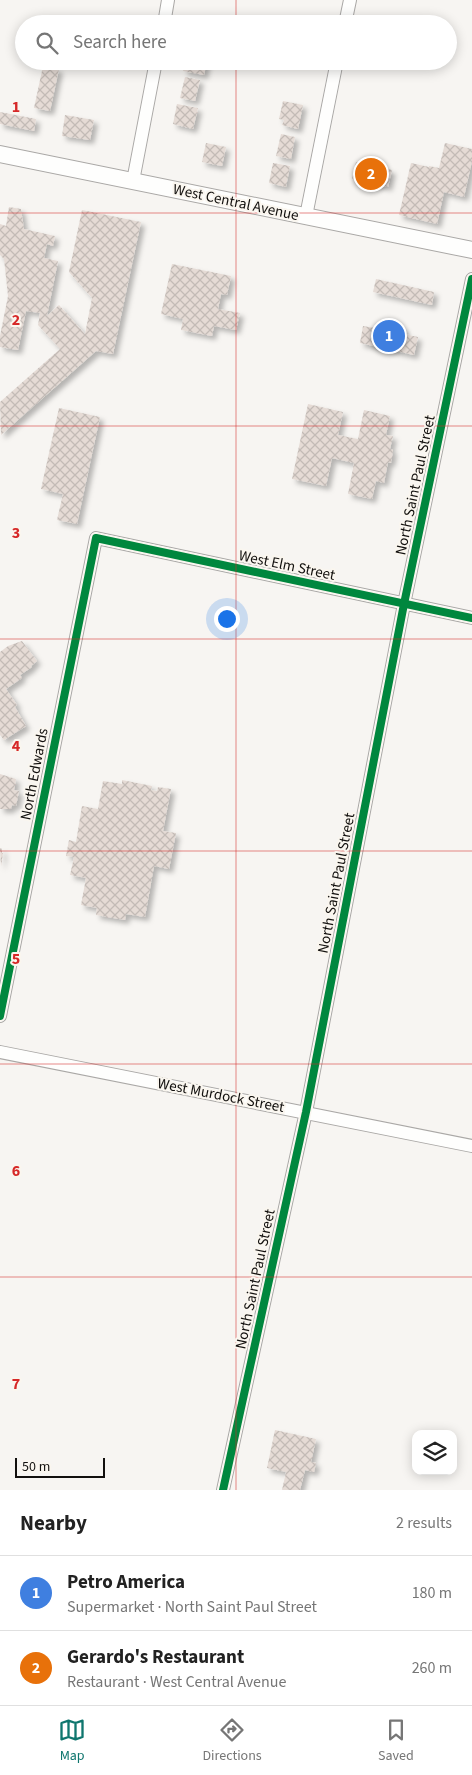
<!DOCTYPE html>
<html lang="en">
<head>
<meta charset="utf-8">
<style>
  body { margin:0; font-family:"Source Sans 3",sans-serif; background:#f2f2f2; color:#222 }
  .controls { position:absolute; right:15px; bottom:15px; display:grid; overflow:hidden; border-radius:10px; box-shadow:0 2px 12px #0003 }
  .controls button { width:45px; height:45px; display:grid; place-items:center; padding:0; border:0; border-bottom:1px solid #e0e0e0; background:#fff; color:#222; font:25px sans-serif }
  .scale { position:absolute; left:15px; bottom:12px; width:90px; box-sizing:border-box; padding-left:5px; border:2px solid #12100e; border-top:0; font-size:14px; line-height:18px; white-space:nowrap; color:#12100e; -webkit-text-stroke:4px #faf6ef; paint-order:stroke }
  .you { position:absolute; left:226px; top:618px; width:18px; height:18px; margin:-12px; border:4px solid #fff; border-radius:50%; background:#1a73e8; box-shadow:0 0 0 8px #1a73e833 }
  .badge { display:grid; place-items:center; width:32px; height:32px; border-radius:50%; background:#0f766e; color:#fff; font-size:16px; font-weight:700 }
  .pin { position:absolute; translate:-50% -50%; border:2px solid #fff; box-shadow:0 1px 5px #0006 }
  .list { margin:0; padding:0; list-style:none }
  h2 { display:flex; justify-content:space-between; align-items:center; height:65px; margin:0; padding:0 20px; font-size:21px }
  h2 small { font-size:16px; font-weight:400; color:#767676 }
  .list li { display:grid; grid-template-columns:32px 1fr auto; gap:15px; align-items:center; box-sizing:border-box; height:75px; padding:0 20px; border-top:1px solid #e0e0e0 }
  .list b { display:block; font-size:19px; white-space:nowrap }
  .list p { margin:0; font-size:16px; white-space:nowrap; color:#767676 }
  .list em { font-size:16px; font-style:normal; color:#767676 }
  .icon { flex:none; width:28px; height:28px; fill:none; stroke:currentColor; stroke-width:2; stroke-linecap:round; stroke-linejoin:round }
  .map { position:relative; flex:none; width:472px; height:1490px; overflow:hidden }
  .search { position:absolute; background:#fff; box-shadow:0 2px 12px #0003; left:15px; right:15px; top:15px; height:55px; display:flex; align-items:center; gap:12px; box-sizing:border-box; padding:0 18px; border-radius:28px; color:#767676; font-size:19px }
  .sheet { height:215px; background:#fff }
  nav { display:flex; justify-content:space-around; align-items:center; box-sizing:border-box; height:70px; border-top:1px solid #e0e0e0; background:#fff; font-size:14px; color:#767676 }
  nav a { display:grid; justify-items:center; gap:2px }
  nav .on { color:#0f766e }
  .map>svg:first-child { display:block }
</style>
</head>
<body>
<div class="map">
<svg width="472" height="1490" viewBox="0 0 472 1490">
  <defs>
    <pattern id="building-cross-hatch" width="8" height="8" patternUnits="userSpaceOnUse" patternTransform="scale(1.25)"><rect width="8" height="8" fill="#e5dbd5"/><path d="M0 0l8 8M0 8l8-8" fill="none" stroke="#c3bbb6"/></pattern>
    <filter id="shadow"><feDropShadow dx="4" dy="4" stdDeviation="2.5" flood-color="#0004"/></filter>
  </defs>
  <rect width="100%" height="100%" fill="#f7f5f2"/>
  <g fill="url(#building-cross-hatch)" filter="url(#shadow)">
    <path d="M 54,17 L 69,20 L 69,24 L 53,24 Z"/>
    <path d="M 186,61 L 207,61 L 204,75 L 183,71 Z"/>
    <path d="M 43,66 L 59,69 L 50,111 L 34,108 Z"/>
    <path d="M 185,77 L 200,80 L 195,101 L 180,98 Z"/>
    <path d="M 283,101 L 303,105 L 298,129 L 282,125 L 284,120 L 279,119 Z"/>
    <path d="M 177,104 L 198,108 L 193,129 L 173,124 Z"/>
    <path d="M 0,112 L 36,119 L 34,131 L 0,124 Z"/>
    <path d="M 65,115 L 94,120 L 90,140 L 62,136 Z"/>
    <path d="M 281,134 L 295,137 L 291,159 L 276,156 Z"/>
    <path d="M 206,143 L 226,147 L 222,166 L 202,162 Z"/>
    <path d="M 445,143 L 472,149 L 472,161 L 464,197 L 444,192 L 437,224 L 399,215 L 411,163 L 429,167 L 429,166 L 439,168 Z"/>
    <path d="M 356,162 L 392,170 L 388,187 L 352,179 Z"/>
    <path d="M 273,163 L 290,166 L 286,187 L 269,183 Z"/>
    <path d="M 9,207 L 21,209 L 24,229 L 55,236 L 53,246 L 47,244 L 44,258 L 58,261 L 47,316 L 59,305 L 85,334 L 92,298 L 69,272 L 82,210 L 141,222 L 113,354 L 96,351 L 1,435 L 0,402 L 60,349 L 38,325 L 40,313 L 26,311 L 18,350 L 0,347 L 0,336 L 8,296 L 4,259 L 0,255 L 0,224 L 6,226 Z"/>
    <path d="M 172,264 L 231,276 L 227,295 L 221,294 L 218,309 L 240,313 L 236,330 L 214,326 L 212,336 L 181,330 L 183,319 L 161,314 Z"/>
    <path d="M 376,279 L 434,292 L 432,305 L 373,292 Z"/>
    <path d="M 376,323 L 405,329 L 404,334 L 418,337 L 414,355 L 360,343 L 363,326 L 375,328 Z"/>
    <path d="M 308,404 L 343,412 L 338,435 L 358,439 L 364,410 L 390,416 L 386,435 L 393,436 L 390,449 L 393,450 L 391,463 L 388,462 L 384,483 L 376,481 L 372,499 L 348,494 L 354,463 L 332,458 L 326,486 L 292,479 Z"/>
    <path d="M 59,408 L 100,417 L 77,524 L 57,520 L 63,494 L 41,489 Z"/>
    <path d="M 22,641 L 37,661 L 31,666 L 32,667 L 20,675 L 22,678 L 6,689 L 17,705 L 15,707 L 26,726 L 4,740 L 0,735 L 0,652 L 8,646 Z"/>
    <path d="M 0,774 L 16,779 L 14,790 L 19,791 L 16,806 L 12,805 L 11,809 L 0,809 Z"/>
    <path d="M 122,780 L 152,786 L 151,790 L 157,791 L 158,787 L 171,789 L 163,831 L 176,833 L 169,869 L 154,866 L 145,917 L 126,914 L 125,920 L 96,915 L 97,908 L 81,905 L 86,878 L 70,875 L 74,857 L 66,856 L 69,840 L 76,842 L 82,806 L 98,809 L 103,781 L 122,784 Z"/>
    <path d="M 0,848 L 2,849 L 2,853 L 3,853 L 1,867 Z"/>
    <path d="M 275,1430 L 316,1439 L 311,1462 L 316,1463 L 314,1472 L 305,1470 L 300,1490 L 282,1490 L 286,1472 L 267,1468 Z"/>
  </g>
  <g fill="none" stroke-linecap="round" stroke-linejoin="round">
    <g stroke="#aaa8a6" stroke-width="14">
      <g id="minor">
        <path d="M 164,24 L 168,0"/>
        <path d="M 345,24 L 350,0"/>
        <path d="M 133,181 L 156,61"/>
        <path d="M 306,216 L 337,61"/>
        <path d="M 0,1016 L 96,538 L 472,618"/>
        <path d="M 0,1052 L 472,1146"/>
        <path d="M 223,1490 L 306,1112 L 404,604 L 472,279"/>
      </g>
    </g>
    <g stroke="#aaa8a6" stroke-width="18">
      <path id="major" d="M 0,154 L 472,250"/>
    </g>
    <use href="#minor" stroke="#fefefd" stroke-width="12"/>
    <use href="#major" stroke="#fefefd" stroke-width="16"/>
    <g stroke="#faf6ef" stroke-width="11">
      <g id="cycleway">
        <path d="M 0,1016 L 96,538 L 472,618"/>
        <path d="M 223,1490 L 306,1112 L 404,604 L 472,279"/>
      </g>
    </g>
    <use href="#cycleway" stroke="#00873e" stroke-width="8"/>
  </g>
  <path fill="none" stroke="#d62828" stroke-width="1" stroke-opacity="0.55" d="M 236,0 L 236,24M 236,61 L 236,1490M 0,213 L 472,213M 0,426 L 472,426M 0,639 L 472,639M 0,851 L 472,851M 0,1064 L 472,1064M 0,1277 L 472,1277"/>
  <g text-anchor="middle" stroke-width="4" stroke-linejoin="round" paint-order="stroke">
    <g font-size="15" fill="#12100e" stroke="#faf6ef">
      <text transform="translate(236 202) rotate(12)" y="5">West Central Avenue</text>
      <text transform="translate(415 485) rotate(-78)" y="5">North Saint Paul Street</text>
      <text transform="translate(287 565) rotate(12)" y="5">West Elm Street</text>
      <text transform="translate(34 774) rotate(-79)" y="5">North Edwards</text>
      <text transform="translate(336 883) rotate(-79)" y="5">North Saint Paul Street</text>
      <text transform="translate(221 1095) rotate(11)" y="5">West Murdock Street</text>
      <text transform="translate(255 1279) rotate(-78)" y="5">North Saint Paul Street</text>
    </g>
  </g>
  <g font-size="16" text-anchor="middle" font-weight="bold" fill="#d62828" stroke="#faf6ef" stroke-width="4" stroke-linejoin="round" paint-order="stroke">
    <text x="16" y="112">1</text>
    <text x="16" y="325">2</text>
    <text x="16" y="538">3</text>
    <text x="16" y="751">4</text>
    <text x="16" y="964">5</text>
    <text x="16" y="1176">6</text>
    <text x="16" y="1389">7</text>
  </g>
</svg>
<div class="controls">
<button><svg class="icon" aria-label="layers" viewBox="0 0 24 24"><path d="M12 4l9 5-9 5-9-5zM3 14l9 5 9-5"/></svg></button>
</div>
<div class="scale">50 m</div>
<div class="you"></div>
<div class="pin badge" style="left:389px;top:336px;background:#3f7fe0">1</div>
<div class="pin badge" style="left:371px;top:174px;background:#e8710a">2</div>
<div class="search"><svg class="icon" aria-label="search" viewBox="0 0 24 24"><circle cx="10" cy="10" r="6"/><path d="M15 15l6 6"/></svg>Search here</div>
</div>
<section class="sheet">
<h2>Nearby<small>2 results</small></h2>
<ul class="list">
<li><span class="badge" style="background:#3f7fe0">1</span><div><b>Petro America</b><p>Supermarket · North Saint Paul Street</p></div><em>180 m</em></li>
<li><span class="badge" style="background:#e8710a">2</span><div><b>Gerardo's Restaurant</b><p>Restaurant · West Central Avenue</p></div><em>260 m</em></li>
</ul>
</section>
<nav>
<a class="on"><svg class="icon" aria-label="map" viewBox="0 0 24 24"><path d="M3 6l6-2 6 2 6-2v14l-6 2-6-2-6 2zM9 4v14M15 6v14"/></svg>Map</a>
<a><svg class="icon" aria-label="directions" viewBox="0 0 24 24"><path d="M12 3l9 9-9 9-9-9zM9 14v-3h6M13 9l2 2-2 2"/></svg>Directions</a>
<a><svg class="icon" aria-label="saved" viewBox="0 0 24 24"><path d="M7 4h10v16l-5-4-5 4z"/></svg>Saved</a>
</nav>
</body>
</html>
